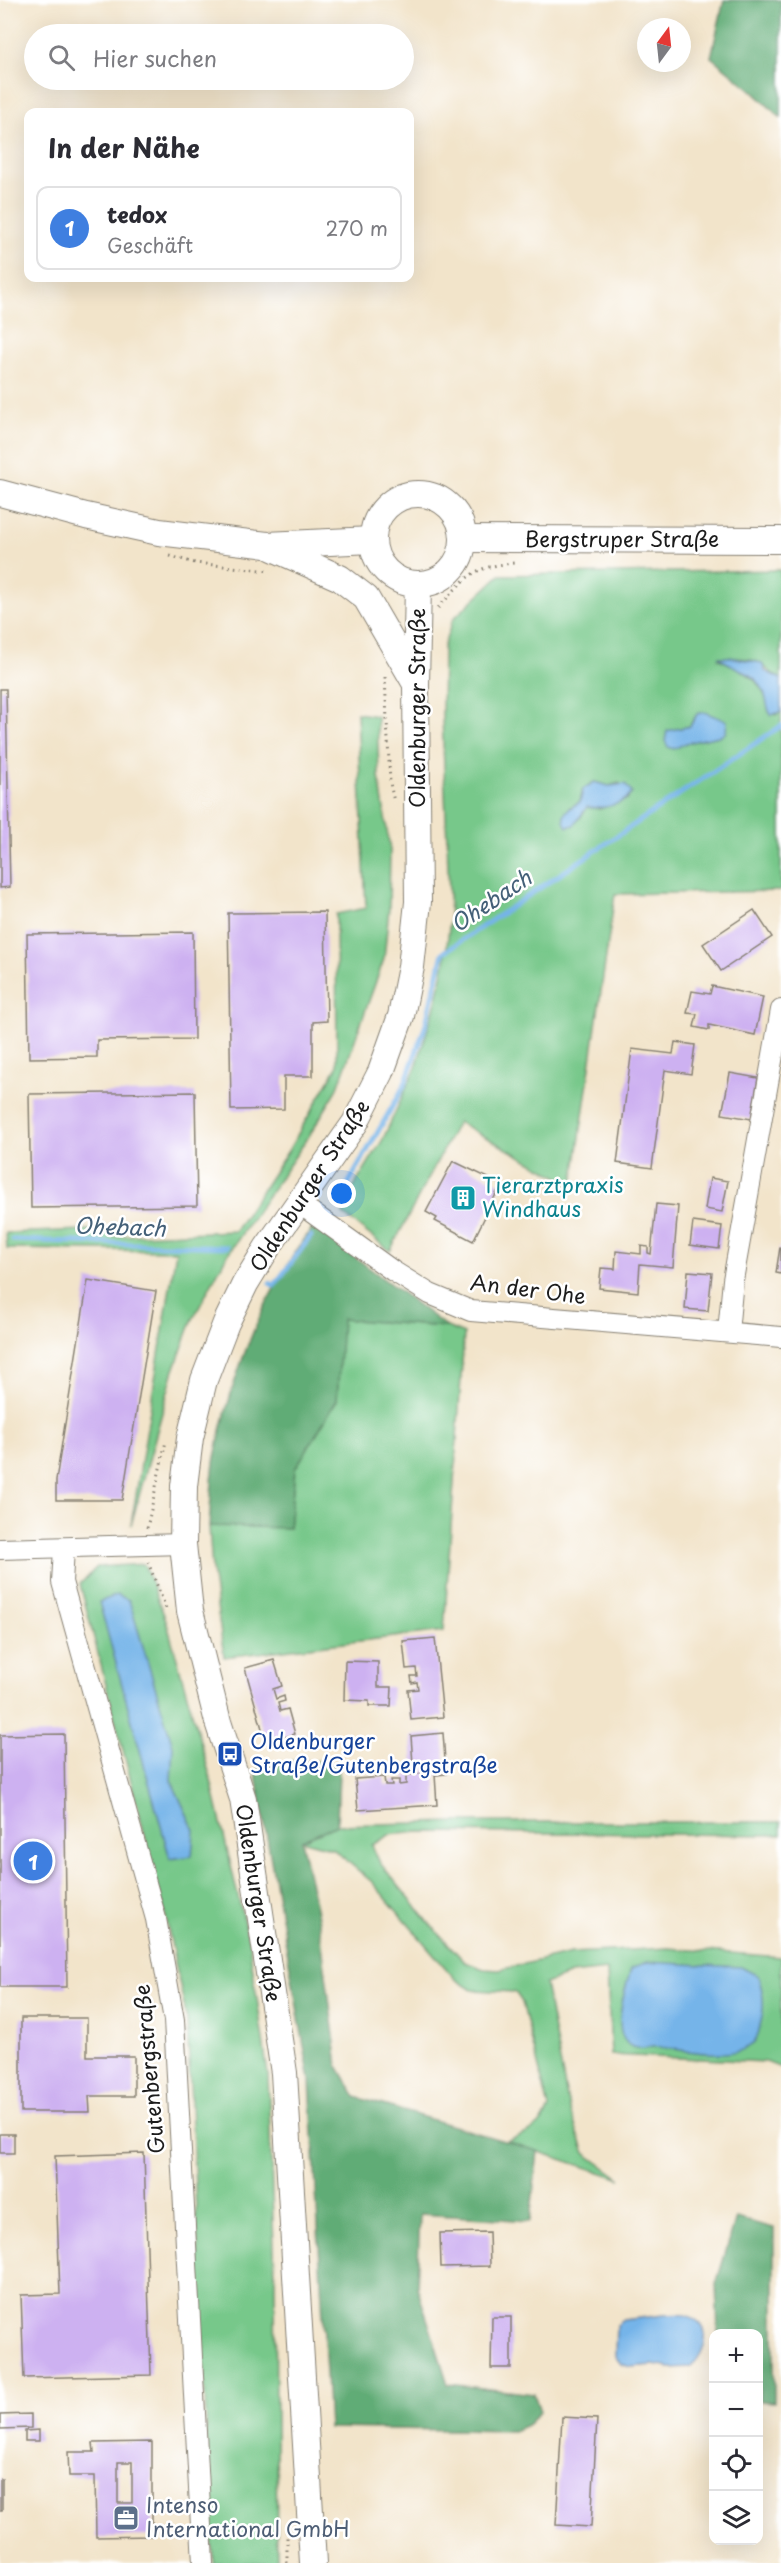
<!DOCTYPE html>
<html lang="de">
<head>
<meta charset="utf-8">
<style>
  body { margin:0; font-family:"Playpen Sans",sans-serif; background:#f7f7f7; color:#2b2b33 }
  .controls { position:absolute; right:18px; bottom:18px; display:grid; overflow:hidden; border-radius:12px; box-shadow:0 6px 24px #0002 }
  .controls button { width:54px; height:54px; display:grid; place-items:center; padding:0; border:0; border-bottom:2px solid #e1e1e2; background:#fff; color:#2b2b33; font:30px sans-serif }
  .compass { position:absolute; left:637px; top:18px; width:54px; height:54px; border-radius:50%; background:#fff; box-shadow:0 6px 24px #0002; rotate:15deg }
  .you { position:absolute; left:342px; top:1194px; width:21px; height:21px; margin:-15px; border:4px solid #fff; border-radius:50%; background:#1a73e8; box-shadow:0 0 0 9px #1a73e833 }
  .badge { display:grid; place-items:center; width:39px; height:39px; border-radius:50%; background:#7c3aed; color:#fff; font-size:20px; font-weight:700 }
  .pin { position:absolute; translate:-50% -50%; border:3px solid #fff; box-shadow:0 2px 6px #0006 }
  .list { margin:0; padding:0; list-style:none }
  h2 { display:flex; justify-content:space-between; align-items:center; height:78px; margin:0; padding:0 24px; font-size:26px }
  h2 small { font-size:20px; font-weight:400; color:#7c7c81 }
  .list li { display:grid; grid-template-columns:39px 1fr auto; gap:18px; align-items:center; box-sizing:border-box; height:84px; margin:0 12px 12px; padding:0 12px; border:2px solid #e1e1e2; border-radius:12px }
  .list b { display:block; font-size:22px; white-space:nowrap }
  .list p { margin:0; font-size:20px; white-space:nowrap; color:#7c7c81 }
  .list em { font-size:20px; font-style:normal; color:#7c7c81 }
  .icon { flex:none; width:33px; height:33px; fill:none; stroke:currentColor; stroke-width:2; stroke-linecap:round; stroke-linejoin:round }
  .map { position:relative; flex:none; width:781px; height:2563px; overflow:hidden }
  .search { position:absolute; background:#fff; box-shadow:0 6px 24px #0002; left:24px; top:24px; width:390px; height:66px; display:flex; align-items:center; gap:15px; box-sizing:border-box; padding:0 21px; border-radius:33px; color:#7c7c81; font-size:22px }
  .panel { position:absolute; background:#fff; box-shadow:0 6px 24px #0002; left:24px; top:108px; width:390px; height:174px; border-radius:12px }
  .map>svg:first-child { display:block }
</style>
</head>
<body>
<div class="map">
<svg width="781" height="2563" viewBox="0 0 781 2563">
  <rect width="100%" height="100%" fill="#fff"/>
  <filter id="ink" filterUnits="userSpaceOnUse"><feTurbulence type="fractalNoise" baseFrequency=".0167" numOctaves="2"/><feDisplacementMap in="SourceGraphic" scale="12" xChannelSelector="R" yChannelSelector="G"/><feConvolveMatrix kernelMatrix="1 2 1 2 8 2 1 2 1" color-interpolation-filters="sRGB"/></filter>
  <filter id="wash" filterUnits="userSpaceOnUse"><feTurbulence type="fractalNoise" baseFrequency=".008" numOctaves="4" result="noise"/><feDisplacementMap in="SourceGraphic" scale="24" xChannelSelector="R" yChannelSelector="G"/><feGaussianBlur stdDeviation="1.35" result="paint"/><feColorMatrix in="noise" values="0 0 0 0 0 0 0 0 0 0 0 0 0 0 0 0 0 1.4 0 .05"/><feComposite in="paint" operator="in"/></filter>
  <g filter="url(#wash)">
    <rect width="100%" height="100%" fill="#f2e4ca"/>
    <g fill="#77c88a" stroke="#4a7253" stroke-width="1.5" fill-rule="evenodd">
      <path d="M 781,570 L 781,679 C 772,674 765,667 757,662 C 750,658 728,657 719,659 C 745,670 766,682 769,712 L 776,715 L 781,712 L 781,891 L 615,894 L 573,1185 L 458,1122 L 390,1251 L 343,1214 L 343,1204 L 382,1141 L 416,1067 L 437,999 L 445,962 L 450,919 L 442,716 L 443,648 L 453,619 L 500,575 ZM 693,720 L 719,736 L 686,743 L 681,728 L 690,726 ZM 594,782 L 609,786 L 619,783 L 628,799 L 600,809 L 587,807 L 580,818 L 569,808 L 580,802 L 583,789 Z"/>
      <path d="M 357,713 L 377,716 L 379,776 L 390,850 L 389,908 L 384,959 L 337,1090 L 309,1136 L 226,1257 L 192,1321 L 173,1373 L 131,1525 L 176,1251 L 7,1249 L 6,1233 L 110,1229 L 112,1236 L 235,1231 L 288,1151 L 337,1067 L 336,914 L 366,908 Z"/>
      <path d="M 341,1319 L 447,1327 L 464,1334 L 444,1631 L 224,1657 L 212,1570 L 209,1526 L 289,1527 L 295,1469 L 337,1400 Z"/>
      <path d="M 144,1564 L 166,1620 L 210,1776 L 249,1943 L 268,2075 L 275,2276 L 277,2563 L 213,2563 L 187,2020 L 165,1913 L 80,1584 L 97,1567 Z"/>
      <path d="M 455,1822 L 781,1822 L 781,1835 L 419,1832 L 389,1835 L 372,1845 L 380,1863 L 431,1925 L 465,1962 L 484,1969 L 499,1970 L 571,1953 L 668,1948 L 781,1957 L 781,2068 L 766,2062 L 611,2055 L 607,1970 L 571,1974 L 545,1984 L 569,2108 L 585,2153 L 621,2179 L 506,2141 C 525,2134 542,2130 549,2108 L 522,2002 L 515,1992 L 472,1990 L 455,1979 L 372,1882 L 333,1849 L 301,1840 L 337,1825 Z"/>
    </g>
    <g fill="#61ac76" stroke="#3e6449" stroke-width="1.5">
      <path d="M 724,0 L 781,0 L 781,118 L 750,89 L 711,57 Z"/>
      <path d="M 314,1226 L 447,1327 L 342,1319 L 337,1400 L 295,1469 L 289,1528 L 209,1526 C 211,1503 211,1479 215,1457 C 232,1374 262,1294 314,1226 Z"/>
      <path d="M 292,1761 L 326,1761 L 339,1772 L 337,1825 L 301,1840 L 319,1922 L 338,2066 L 356,2097 L 538,2151 L 530,2221 L 420,2214 L 417,2287 L 448,2384 L 534,2394 L 540,2411 L 529,2424 L 513,2431 L 329,2428 L 310,2080 L 255,1770 Z"/>
      <path d="M 736,2218 L 774,2228 L 774,2402 L 759,2401 L 758,2334 L 718,2333 L 716,2284 Z"/>
    </g>
    <g fill="#75b4e9" stroke="#486882" stroke-width="1.5">
      <path d="M 719,657 L 730,657 L 762,663 L 765,671 L 781,679 L 781,712 L 771,715 C 766,708 767,696 762,688 C 753,671 731,668 719,657 Z"/>
      <path d="M 704,712 L 727,721 L 726,732 L 719,736 L 686,743 L 674,749 L 668,747 L 665,741 L 667,731 L 690,726 L 697,714 Z"/>
      <path d="M 594,782 L 609,786 L 625,784 L 632,793 C 624,805 600,810 587,807 L 574,825 L 567,827 C 558,814 569,808 580,802 L 583,789 Z"/>
      <path d="M 117,1595 L 129,1600 L 173,1746 L 171,1780 L 194,1830 L 192,1856 L 170,1859 L 99,1602 Z"/>
      <path d="M 646,1962 L 741,1967 L 758,1976 C 764,1994 765,2007 760,2026 C 759,2032 756,2042 750,2046 C 729,2060 682,2050 659,2047 C 645,2045 631,2055 623,2037 C 615,2020 626,1986 631,1969 Z"/>
      <path d="M 664,2315 C 671,2315 682,2313 688,2316 C 715,2326 706,2351 691,2367 L 670,2368 L 653,2365 L 631,2367 L 621,2364 L 615,2356 L 616,2325 L 623,2320 Z"/>
    </g>
    <g fill="none" stroke-linecap="round" stroke-linejoin="round">
      <g stroke="#75b4e9" stroke-width="5">
        <path d="M 339,1200 L 404,1086 L 425,1027 L 443,953 L 781,726"/>
        <path d="M 13,1240 L 227,1247"/>
        <path d="M 270,1283 L 274,1286 L 311,1236"/>
      </g>
    </g>
    <g id="blocks">
      <g fill="#cdb1f1" fill-rule="evenodd">
        <path d="M 0,689 L 6,689 L 10,887 L 0,888 Z"/>
        <path d="M 754,910 L 772,937 L 721,971 L 703,944 Z"/>
        <path d="M 325,912 L 327,1021 L 313,1022 L 313,1076 L 284,1076 L 284,1109 L 231,1110 L 228,913 Z"/>
        <path d="M 193,932 L 194,1039 L 97,1040 L 97,1057 L 29,1058 L 27,934 Z"/>
        <path d="M 712,986 L 763,997 L 755,1035 L 709,1025 L 709,1030 L 694,1027 L 697,1014 L 687,1013 L 692,991 L 710,994 Z"/>
        <path d="M 675,1042 L 695,1045 L 691,1074 L 665,1070 L 652,1168 L 617,1163 L 632,1049 L 673,1054 Z"/>
        <path d="M 730,1073 L 758,1078 L 751,1119 L 722,1114 Z"/>
        <path d="M 195,1092 L 197,1206 L 31,1208 L 29,1094 Z"/>
        <path d="M 453,1161 L 501,1184 L 473,1241 L 435,1221 L 437,1218 L 426,1212 Z"/>
        <path d="M 710,1178 L 728,1181 L 722,1212 L 705,1209 Z"/>
        <path d="M 656,1204 L 678,1206 L 673,1267 L 640,1264 L 638,1292 L 599,1288 L 601,1268 L 615,1269 L 616,1251 L 641,1254 L 641,1246 L 648,1247 L 648,1253 L 651,1254 Z"/>
        <path d="M 693,1222 L 722,1226 L 719,1249 L 690,1245 Z"/>
        <path d="M 780,1247 L 781,1247 L 781,1274 L 776,1273 Z"/>
        <path d="M 688,1271 L 712,1273 L 708,1311 L 685,1309 Z"/>
        <path d="M 88,1280 L 156,1291 L 122,1500 L 56,1500 L 56,1480 Z"/>
        <path d="M 435,1638 L 443,1717 L 411,1720 L 408,1690 L 418,1689 L 417,1682 L 412,1683 L 411,1676 L 417,1676 L 416,1668 L 406,1669 L 403,1641 Z"/>
        <path d="M 274,1660 L 282,1686 L 273,1689 L 276,1699 L 284,1696 L 285,1701 L 278,1703 L 280,1711 L 288,1709 L 295,1734 L 266,1743 L 245,1668 Z"/>
        <path d="M 345,1661 L 378,1662 L 378,1687 L 392,1687 L 391,1706 L 369,1706 L 369,1701 L 344,1700 Z"/>
        <path d="M 443,1733 L 446,1774 L 435,1775 L 437,1805 L 358,1810 L 355,1779 L 384,1777 L 385,1785 L 392,1785 L 391,1780 L 399,1780 L 399,1785 L 406,1784 L 406,1775 L 425,1773 L 424,1763 L 413,1764 L 411,1736 Z"/>
        <path d="M 64,1734 L 67,1987 L 0,1987 L 0,1735 Z"/>
        <path d="M 21,2018 L 87,2018 L 87,2056 L 134,2056 L 134,2096 L 89,2096 L 90,2112 L 21,2112 Z"/>
        <rect x="0" y="2134" width="14" height="19"/>
        <path d="M 144,2153 L 151,2375 L 24,2378 L 21,2295 L 60,2294 L 55,2156 Z"/>
        <path d="M 489,2232 L 490,2266 L 441,2267 L 440,2233 Z"/>
        <path d="M 492,2317 L 511,2317 L 511,2368 L 491,2368 Z"/>
        <path d="M 31,2414 L 31,2428 L 0,2429 L 0,2415 Z"/>
        <path d="M 562,2417 L 597,2419 L 591,2527 L 556,2525 Z"/>
        <path d="M 39,2430 L 39,2441 L 25,2441 L 25,2431 Z"/>
        <path d="M 152,2442 L 152,2536 L 96,2537 L 95,2476 L 69,2476 L 68,2452 L 94,2452 L 93,2443 ZM 118,2462 L 132,2462 L 132,2503 L 118,2503 Z"/>
        <rect x="0" y="2479" width="2" height="32"/>
      </g>
    </g>
  </g>
  <g filter="url(#ink)">
    <use href="#blocks" fill-opacity="0" stroke="#878073" stroke-width="1.5"/>
    <g fill="none" stroke-linecap="round" stroke-linejoin="round">
      <g stroke="#878073" stroke-width="22">
        <g id="minor">
          <path d="M 300,1204 L 393,1271 L 430,1294 L 471,1311 L 781,1337"/>
          <path d="M 728,1332 L 733,1280 L 781,1010"/>
          <path d="M 0,1549 L 183,1544"/>
          <path d="M 64,1549 L 62,1582 L 156,1919 L 174,2020 L 203,2563"/>
        </g>
      </g>
      <g stroke="#878073" stroke-width="28">
        <g id="major">
          <path d="M 0,493 L 86,516 L 159,532 L 267,545 L 372,540"/>
          <circle cx="418" cy="539" r="45"/>
          <path d="M 463,539 L 781,540"/>
          <path d="M 273,548 L 340,578 L 366,598 L 416,684"/>
          <path d="M 313,2563 L 284,2073 L 243,1799 L 218,1722 L 190,1611 L 183,1544 L 184,1486 L 190,1438 L 204,1380 L 226,1323 L 245,1284 L 267,1248 L 355,1123 L 381,1072 L 401,1016 L 411,967 L 418,902 L 416,684 L 418,584"/>
        </g>
      </g>
      <g stroke="#878073" stroke-width="3" stroke-dasharray="1.5 4.5" stroke-linecap="butt">
        <path d="M 170,556 L 195,563 L 270,571"/>
        <path d="M 438,608 C 467,577 470,567 514,563"/>
        <path d="M 385,677 L 390,783 L 394,802"/>
        <path d="M 147,1528 L 166,1441"/>
        <path d="M 148,1562 L 167,1611"/>
        <path d="M 287,2563 L 287,2522"/>
      </g>
      <use href="#minor" stroke="#fff" stroke-width="20"/>
      <use href="#major" stroke="#fff" stroke-width="26"/>
    </g>
  </g>
  <defs>
    <g id="building-square" transform="scale(1.35)"><rect x="-9" y="-9" width="18" height="18" rx="4" fill="#0f9aa8" stroke="#fff"/><path d="M-4-6H4V6H1V3H-1V6H-4ZM-2.5-4.3h1.7v1.8h-1.7ZM.8-4.3h1.7v1.8H.8ZM-2.5-1h1.7V.8h-1.7ZM.8-1h1.7V.8H.8Z" fill="#fff"/></g>
    <g id="bus-square" transform="scale(1.35)"><rect x="-9" y="-9" width="18" height="18" rx="4" fill="#1a4fb4" stroke="#fff"/><path d="M-5-6H5V4H4V6H2V4H-2V6H-4V4H-5ZM-3.5-4V0h7V-4ZM-3.5 1.2v1.5H-2V1.2ZM2 1.2v1.5H3.5V1.2Z" fill="#fff"/></g>
    <g id="office-square" transform="scale(1.35)"><rect x="-9" y="-9" width="18" height="18" rx="4" fill="#5c6f8a" stroke="#fff"/><path d="M-6-3h4V-5.5h4V-3h4V5H-6ZM-1-4.5V-3h2v-1.5ZM-6 0V1H6V0Z" fill="#fff"/></g>
  </defs>
  <g fill-rule="evenodd">
    <use href="#building-square" x="463" y="1198"/>
    <use href="#bus-square" x="230" y="1754"/>
    <use href="#office-square" x="126" y="2518"/>
  </g>
  <g text-anchor="middle" stroke-width="5" stroke-linejoin="round" paint-order="stroke">
    <g font-size="21" fill="#1c1c1c" stroke="#fff">
      <text x="622" y="547">Bergstruper Straße</text>
      <text transform="translate(418 708) rotate(-90)" y="7">Oldenburger Straße</text>
      <text transform="translate(310 1186) rotate(-57)" y="7">Oldenburger Straße</text>
      <text transform="translate(528 1290) rotate(7)" y="7">An der Ohe</text>
      <text transform="translate(258 1903) rotate(81)" y="7">Oldenburger Straße</text>
      <text transform="translate(150 2069) rotate(-95)" y="7">Gutenbergstraße</text>
    </g>
    <g font-size="21" fill="#0d838f" stroke="#fff" text-anchor="start">
      <text x="482" y="1193">Tierarztpraxis<tspan x="482" dy="24">Windhaus</tspan></text>
    </g>
    <g font-size="21" fill="#164399" stroke="#fff" text-anchor="start">
      <text x="250" y="1749">Oldenburger<tspan x="250" dy="24">Straße/Gutenbergstraße</tspan></text>
    </g>
    <g font-size="21" fill="#4e5e75" stroke="#fff" text-anchor="start">
      <text x="146" y="2513">Intenso<tspan x="146" dy="24">International GmbH</tspan></text>
    </g>
    <g font-size="22" font-style="italic" fill="#446078" stroke="#fff">
      <text transform="translate(491 901) rotate(-34)" y="8">Ohebach</text>
      <text transform="translate(120 1227) rotate(2)" y="8">Ohebach</text>
    </g>
  </g>
</svg>
<div class="controls">
<button>+</button>
<button>−</button>
<button><svg class="icon" aria-label="locate" viewBox="0 0 24 24"><circle cx="12" cy="12" r="6"/><path d="M12 2v4M12 18v4M2 12h4M18 12h4"/></svg></button>
<button><svg class="icon" aria-label="layers" viewBox="0 0 24 24"><path d="M12 4l9 5-9 5-9-5zM3 14l9 5 9-5"/></svg></button>
</div>
<svg class="compass" viewBox="-18 -18 36 36"><path d="M0-13l5 13h-10z" fill="#e53935"/><path d="M0 13l5-13h-10z" fill="#7c7c81"/></svg>
<div class="you"></div>
<div class="pin badge" style="left:33px;top:1861px;background:#3f7fe0">1</div>
<div class="search"><svg class="icon" aria-label="search" viewBox="0 0 24 24"><circle cx="10" cy="10" r="6"/><path d="M15 15l6 6"/></svg>Hier suchen</div>
<section class="panel">
<h2>In der Nähe<small></small></h2>
<ul class="list">
<li><span class="badge" style="background:#3f7fe0">1</span><div><b>tedox</b><p>Geschäft</p></div><em>270 m</em></li>
</ul>
</section>
</div>
</body>
</html>
